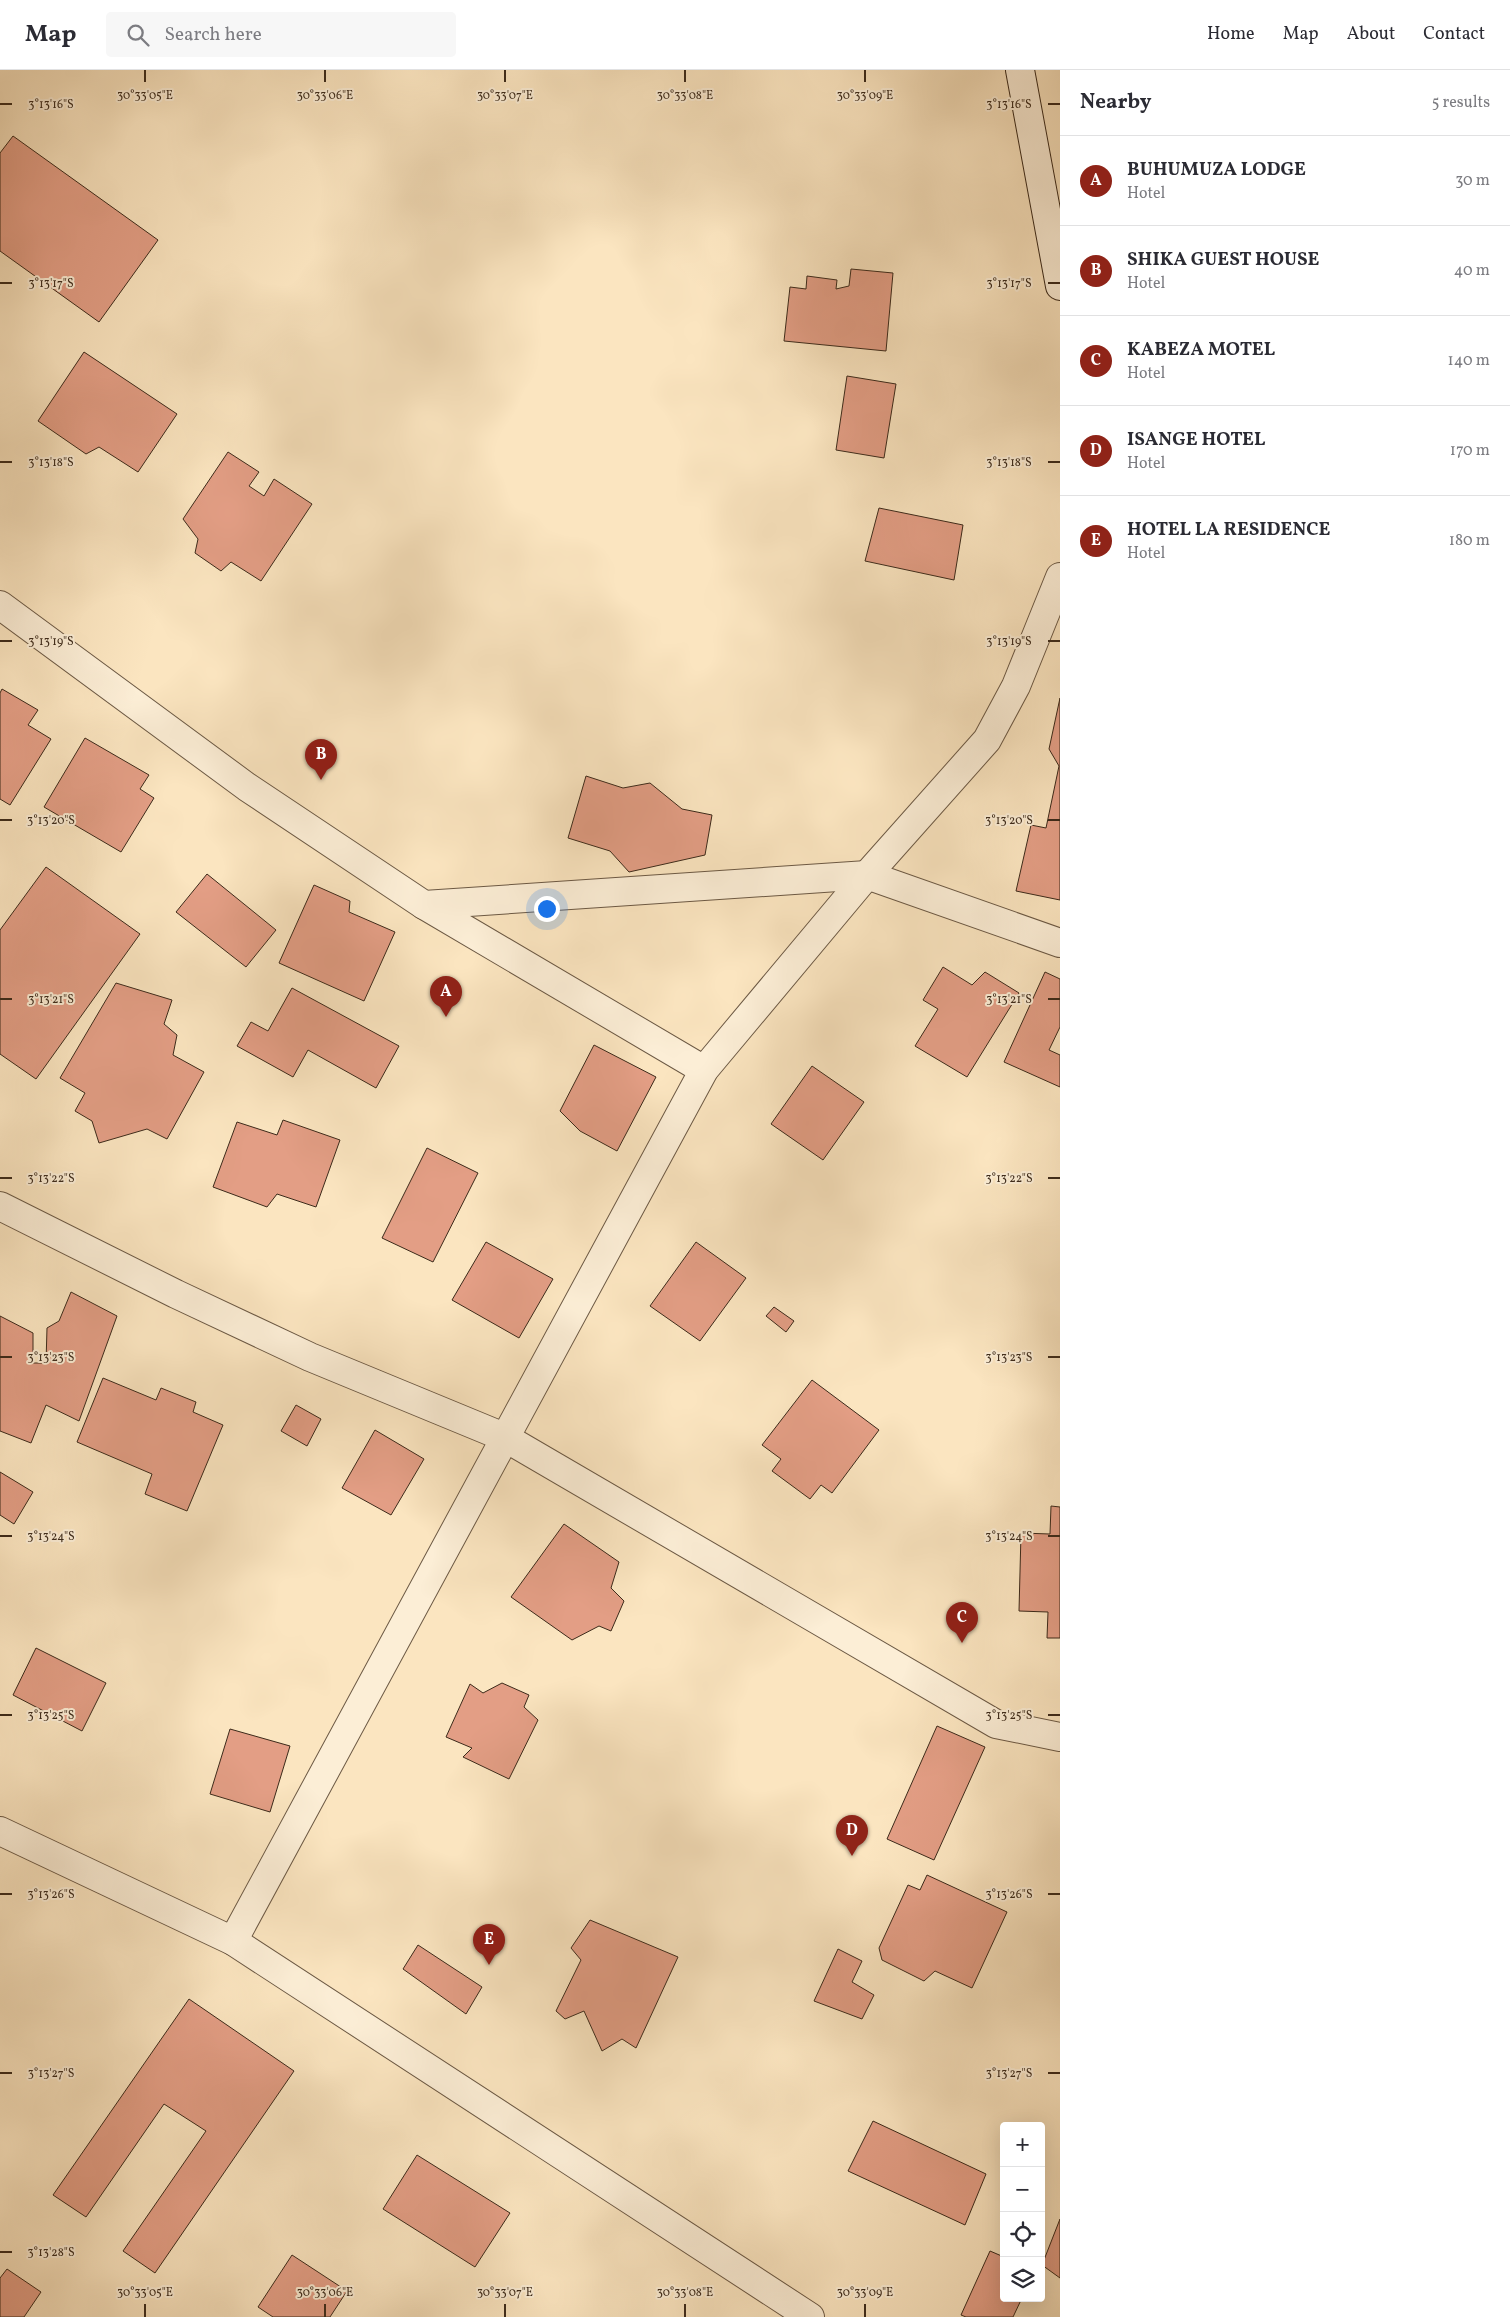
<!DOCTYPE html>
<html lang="en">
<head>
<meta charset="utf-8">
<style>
  body { margin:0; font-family:Vollkorn,serif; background:#f7f7f7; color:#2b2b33 }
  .controls { position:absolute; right:15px; bottom:15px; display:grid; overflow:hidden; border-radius:5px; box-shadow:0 5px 20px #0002 }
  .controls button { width:45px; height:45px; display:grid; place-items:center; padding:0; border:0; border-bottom:1px solid #e1e1e2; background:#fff; color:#2b2b33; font:25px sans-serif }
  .you { position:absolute; left:546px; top:838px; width:18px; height:18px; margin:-12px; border:4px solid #fff; border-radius:50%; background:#1a73e8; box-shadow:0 0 0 8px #1a73e833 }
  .badge { display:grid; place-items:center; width:32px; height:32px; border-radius:50%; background:#8f2418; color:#fff; font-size:16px; font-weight:700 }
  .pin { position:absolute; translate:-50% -41px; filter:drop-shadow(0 1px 2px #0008) }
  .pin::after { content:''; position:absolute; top:26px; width:18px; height:15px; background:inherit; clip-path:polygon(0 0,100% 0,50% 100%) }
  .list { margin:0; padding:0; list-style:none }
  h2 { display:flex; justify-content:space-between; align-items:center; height:65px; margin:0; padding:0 20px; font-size:21px }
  h2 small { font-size:16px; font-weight:400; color:#7c7c81 }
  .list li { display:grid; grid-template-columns:32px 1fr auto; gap:15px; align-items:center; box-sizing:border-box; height:90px; padding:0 20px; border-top:1px solid #e1e1e2 }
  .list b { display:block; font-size:19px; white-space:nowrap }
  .list p { margin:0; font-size:16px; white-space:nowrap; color:#7c7c81 }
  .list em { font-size:16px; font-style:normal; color:#7c7c81 }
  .icon { flex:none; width:28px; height:28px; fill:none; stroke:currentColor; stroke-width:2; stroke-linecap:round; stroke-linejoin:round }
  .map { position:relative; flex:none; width:1060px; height:2247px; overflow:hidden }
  header { display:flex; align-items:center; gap:30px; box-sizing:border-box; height:70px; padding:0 25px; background:#fff; border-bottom:1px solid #e1e1e2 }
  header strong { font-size:24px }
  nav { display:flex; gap:28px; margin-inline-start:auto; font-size:18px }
  .search { width:350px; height:45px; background:#f7f7f7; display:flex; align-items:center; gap:12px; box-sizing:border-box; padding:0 18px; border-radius:5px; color:#7c7c81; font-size:19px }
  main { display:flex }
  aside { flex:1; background:#fff }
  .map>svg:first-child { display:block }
</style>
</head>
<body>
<header>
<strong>Map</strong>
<div class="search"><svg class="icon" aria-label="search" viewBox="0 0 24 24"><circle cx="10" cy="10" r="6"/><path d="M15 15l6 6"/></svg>Search here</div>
<nav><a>Home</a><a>Map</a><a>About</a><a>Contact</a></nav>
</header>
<main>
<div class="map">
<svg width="1060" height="2247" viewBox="0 0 1060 2247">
  <rect width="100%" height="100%" fill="#fbe5c0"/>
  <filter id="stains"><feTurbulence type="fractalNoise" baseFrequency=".004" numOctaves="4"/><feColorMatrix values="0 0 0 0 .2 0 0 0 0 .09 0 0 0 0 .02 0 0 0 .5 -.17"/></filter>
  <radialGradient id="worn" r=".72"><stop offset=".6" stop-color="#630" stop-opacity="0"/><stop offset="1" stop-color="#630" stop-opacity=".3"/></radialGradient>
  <g fill="#e39e85" stroke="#3c2a1a">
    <path d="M 13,66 L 158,170 L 99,252 L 0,181 L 0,83 Z"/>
    <path d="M 851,199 L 893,203 L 886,281 L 784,271 L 790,217 L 806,219 L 807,206 L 837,210 L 836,219 L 849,216 Z"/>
    <path d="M 84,282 L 177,344 L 138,402 L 99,377 L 86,384 L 38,351 Z"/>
    <path d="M 847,306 L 896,314 L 884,388 L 836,380 Z"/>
    <path d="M 228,382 L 259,402 L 249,416 L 264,426 L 274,409 L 312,434 L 261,511 L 231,492 L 221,501 L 195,483 L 198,469 L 183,449 Z"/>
    <path d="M 879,438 L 963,455 L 954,510 L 865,491 Z"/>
    <path d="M 2,619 L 38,640 L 28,655 L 51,669 L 10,735 L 0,729 L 0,623 Z"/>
    <path d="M 1060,628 L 1060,830 L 1016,821 L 1031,755 L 1046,758 L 1059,696 L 1049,679 Z"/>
    <path d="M 85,668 L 149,705 L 140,719 L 154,728 L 121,782 L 44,737 Z"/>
    <path d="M 586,706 L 623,718 L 650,713 L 682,739 L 712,745 L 705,785 L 629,802 L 610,781 L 568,768 Z"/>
    <path d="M 46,797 L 140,864 L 36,1009 L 0,984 L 0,860 Z"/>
    <path d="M 207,804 L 276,860 L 246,897 L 176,842 Z"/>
    <path d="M 314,815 L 350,831 L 349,842 L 395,862 L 364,931 L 279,893 Z"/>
    <path d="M 943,897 L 972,915 L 985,902 L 1019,923 L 967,1007 L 915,976 L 938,939 L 923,930 Z"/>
    <path d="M 1045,902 L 1060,909 L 1060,957 L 1049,980 L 1060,985 L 1060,1017 L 1004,992 Z"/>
    <path d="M 116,913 L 172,930 L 164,954 L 177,965 L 173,985 L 204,1002 L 167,1069 L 147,1059 L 99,1073 L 92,1051 L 75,1041 L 85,1023 L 60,1008 Z"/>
    <path d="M 292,918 L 399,976 L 376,1018 L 308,980 L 293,1007 L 237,976 L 251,952 L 268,961 Z"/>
    <path d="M 594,975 L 656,1007 L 617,1081 L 580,1061 L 560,1041 Z"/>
    <path d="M 812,996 L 864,1032 L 823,1090 L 771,1054 Z"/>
    <path d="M 283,1050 L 340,1070 L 316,1137 L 277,1124 L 267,1137 L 213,1117 L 237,1052 L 277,1065 Z"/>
    <path d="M 427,1078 L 478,1103 L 433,1192 L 382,1168 Z"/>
    <path d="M 486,1172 L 553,1209 L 519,1268 L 452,1230 Z"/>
    <path d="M 696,1172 L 746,1208 L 700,1271 L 650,1236 Z"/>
    <path d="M 71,1222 L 117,1246 L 79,1351 L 46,1335 L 31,1373 L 0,1361 L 0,1246 L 33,1263 L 33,1293 L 46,1293 L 47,1258 L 59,1251 Z"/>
    <path d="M 774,1237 L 794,1251 L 786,1262 L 766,1246 Z"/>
    <path d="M 103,1308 L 156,1330 L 161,1318 L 196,1332 L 193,1342 L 223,1355 L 187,1441 L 145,1424 L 152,1404 L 77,1372 Z"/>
    <path d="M 812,1310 L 879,1360 L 832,1423 L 821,1415 L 810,1429 L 772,1401 L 781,1389 L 762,1375 Z"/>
    <path d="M 296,1335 L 321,1349 L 307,1376 L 281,1361 Z"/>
    <path d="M 375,1360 L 424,1389 L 391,1445 L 342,1418 Z"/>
    <path d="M 0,1402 L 33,1422 L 14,1454 L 0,1445 Z"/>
    <path d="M 1051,1436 L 1060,1437 L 1060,1568 L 1047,1568 L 1048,1542 L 1019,1541 L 1021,1463 L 1050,1464 Z"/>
    <path d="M 564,1454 L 619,1492 L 611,1518 L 624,1531 L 611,1561 L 599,1556 L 572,1570 L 511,1527 Z"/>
    <path d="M 36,1578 L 106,1613 L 82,1661 L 13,1625 Z"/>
    <path d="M 502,1613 L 529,1625 L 524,1637 L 538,1650 L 509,1709 L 463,1687 L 472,1678 L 446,1667 L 470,1614 L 483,1623 Z"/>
    <path d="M 937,1656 L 985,1677 L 934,1790 L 887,1769 Z"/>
    <path d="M 230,1659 L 290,1676 L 270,1742 L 210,1724 Z"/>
    <path d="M 927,1805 L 1007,1842 L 972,1918 L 935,1901 L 924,1911 L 882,1890 L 879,1878 L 908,1815 L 920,1820 Z"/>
    <path d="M 590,1850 L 678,1887 L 636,1978 L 622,1969 L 602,1981 L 584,1941 L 565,1949 L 556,1941 L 581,1890 L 571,1878 Z"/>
    <path d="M 418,1875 L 482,1917 L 466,1944 L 403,1899 Z"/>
    <path d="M 838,1879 L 862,1891 L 852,1912 L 874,1925 L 862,1949 L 814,1931 Z"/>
    <path d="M 189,1929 L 294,2001 L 155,2203 L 123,2181 L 206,2061 L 164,2034 L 86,2147 L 53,2125 Z"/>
    <path d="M 873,2051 L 986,2104 L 965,2155 L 848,2101 Z"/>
    <path d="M 417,2085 L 510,2143 L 475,2197 L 383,2139 Z"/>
    <path d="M 1060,2149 L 1060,2208 L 1042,2195 Z"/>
    <path d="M 990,2181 L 1004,2187 L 1004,2228 L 1022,2228 L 1013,2247 L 966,2247 L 961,2245 Z"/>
    <path d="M 292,2185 L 347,2221 L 330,2247 L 273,2247 L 258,2237 Z"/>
    <path d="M 7,2199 L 41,2222 L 24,2247 L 0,2247 L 0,2208 Z"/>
  </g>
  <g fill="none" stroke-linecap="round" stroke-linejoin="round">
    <g stroke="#6c5944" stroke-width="30">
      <g id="street">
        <path d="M 0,535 L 247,717 L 424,835 L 867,805 L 1060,873"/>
        <path d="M 424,835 L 704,1000"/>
        <path d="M 0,1136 L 176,1224 L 310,1287 L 504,1367 L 996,1654 L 1060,1667"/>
        <path d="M 0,1761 L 233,1871 L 810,2247"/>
        <path d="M 233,1871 L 704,1000 L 867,805 L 987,670 L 1016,616 L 1060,507"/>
      </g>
    </g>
    <g stroke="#3c2a1a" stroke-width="30">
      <path id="secondary" d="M 1020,0 L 1060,216"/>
    </g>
    <use href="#street" stroke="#fceed6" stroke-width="28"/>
    <use href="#secondary" stroke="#fceed6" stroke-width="28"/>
  </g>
  <path fill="none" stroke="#3c2a1a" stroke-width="2" d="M 145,0 L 145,12M 325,0 L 325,12M 505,0 L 505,12M 685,0 L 685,12M 865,0 L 865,12M 0,34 L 12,34M 1048,34 L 1060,34M 0,213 L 12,213M 1048,213 L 1060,213M 0,392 L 12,392M 1048,392 L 1060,392M 0,571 L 12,571M 1048,571 L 1060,571M 0,750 L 12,750M 1048,750 L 1060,750M 0,929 L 12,929M 1048,929 L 1060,929M 0,1108 L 12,1108M 1048,1108 L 1060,1108M 0,1287 L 12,1287M 1048,1287 L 1060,1287M 0,1466 L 12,1466M 1048,1466 L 1060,1466M 0,1645 L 12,1645M 1048,1645 L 1060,1645M 0,1824 L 12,1824M 1048,1824 L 1060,1824M 0,2003 L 12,2003M 1048,2003 L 1060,2003M 0,2182 L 12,2182M 145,2234 L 145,2247M 325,2234 L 325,2247M 505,2234 L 505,2247M 685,2234 L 685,2247M 865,2234 L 865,2247"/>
  <g font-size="12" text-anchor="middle" fill="#3c2a1a" stroke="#fceed6" stroke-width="4" stroke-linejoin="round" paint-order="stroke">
    <text x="145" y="29">30°33'05"E</text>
    <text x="325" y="29">30°33'06"E</text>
    <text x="505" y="29">30°33'07"E</text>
    <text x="685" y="29">30°33'08"E</text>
    <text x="865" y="29">30°33'09"E</text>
    <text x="51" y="38">3°13'16"S</text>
    <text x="1009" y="38">3°13'16"S</text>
    <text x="51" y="217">3°13'17"S</text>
    <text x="1009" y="217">3°13'17"S</text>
    <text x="51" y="396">3°13'18"S</text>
    <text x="1009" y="396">3°13'18"S</text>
    <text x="51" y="575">3°13'19"S</text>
    <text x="1009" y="575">3°13'19"S</text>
    <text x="51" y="754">3°13'20"S</text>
    <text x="1009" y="754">3°13'20"S</text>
    <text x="51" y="933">3°13'21"S</text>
    <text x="1009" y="933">3°13'21"S</text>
    <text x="51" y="1112">3°13'22"S</text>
    <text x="1009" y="1112">3°13'22"S</text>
    <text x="51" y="1291">3°13'23"S</text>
    <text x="1009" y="1291">3°13'23"S</text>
    <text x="51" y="1470">3°13'24"S</text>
    <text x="1009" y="1470">3°13'24"S</text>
    <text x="51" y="1649">3°13'25"S</text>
    <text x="1009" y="1649">3°13'25"S</text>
    <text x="51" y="1828">3°13'26"S</text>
    <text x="1009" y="1828">3°13'26"S</text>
    <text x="51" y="2007">3°13'27"S</text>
    <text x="1009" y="2007">3°13'27"S</text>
    <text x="51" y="2186">3°13'28"S</text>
    <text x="145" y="2226">30°33'05"E</text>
    <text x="325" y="2226">30°33'06"E</text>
    <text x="505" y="2226">30°33'07"E</text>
    <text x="685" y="2226">30°33'08"E</text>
    <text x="865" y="2226">30°33'09"E</text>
  </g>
  <rect width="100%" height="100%" filter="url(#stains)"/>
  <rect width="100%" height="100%" fill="url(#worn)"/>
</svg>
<div class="controls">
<button>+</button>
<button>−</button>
<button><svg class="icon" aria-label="locate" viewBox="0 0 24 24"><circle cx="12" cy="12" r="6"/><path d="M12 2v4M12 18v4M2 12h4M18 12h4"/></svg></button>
<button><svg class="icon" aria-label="layers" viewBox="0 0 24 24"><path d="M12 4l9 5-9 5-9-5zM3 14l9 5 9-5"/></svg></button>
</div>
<div class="you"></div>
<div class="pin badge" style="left:446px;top:947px">A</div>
<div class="pin badge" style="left:321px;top:710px">B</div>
<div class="pin badge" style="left:962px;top:1573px">C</div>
<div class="pin badge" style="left:852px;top:1786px">D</div>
<div class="pin badge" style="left:489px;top:1895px">E</div>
</div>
<aside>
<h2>Nearby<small>5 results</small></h2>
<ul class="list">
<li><span class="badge">A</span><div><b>BUHUMUZA LODGE</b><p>Hotel</p></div><em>30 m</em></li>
<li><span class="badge">B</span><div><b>SHIKA GUEST HOUSE</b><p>Hotel</p></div><em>40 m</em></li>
<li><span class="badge">C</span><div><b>KABEZA MOTEL</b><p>Hotel</p></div><em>140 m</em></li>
<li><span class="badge">D</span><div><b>ISANGE HOTEL</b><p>Hotel</p></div><em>170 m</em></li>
<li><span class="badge">E</span><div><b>HOTEL LA RESIDENCE</b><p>Hotel</p></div><em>180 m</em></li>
</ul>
</aside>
</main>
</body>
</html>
